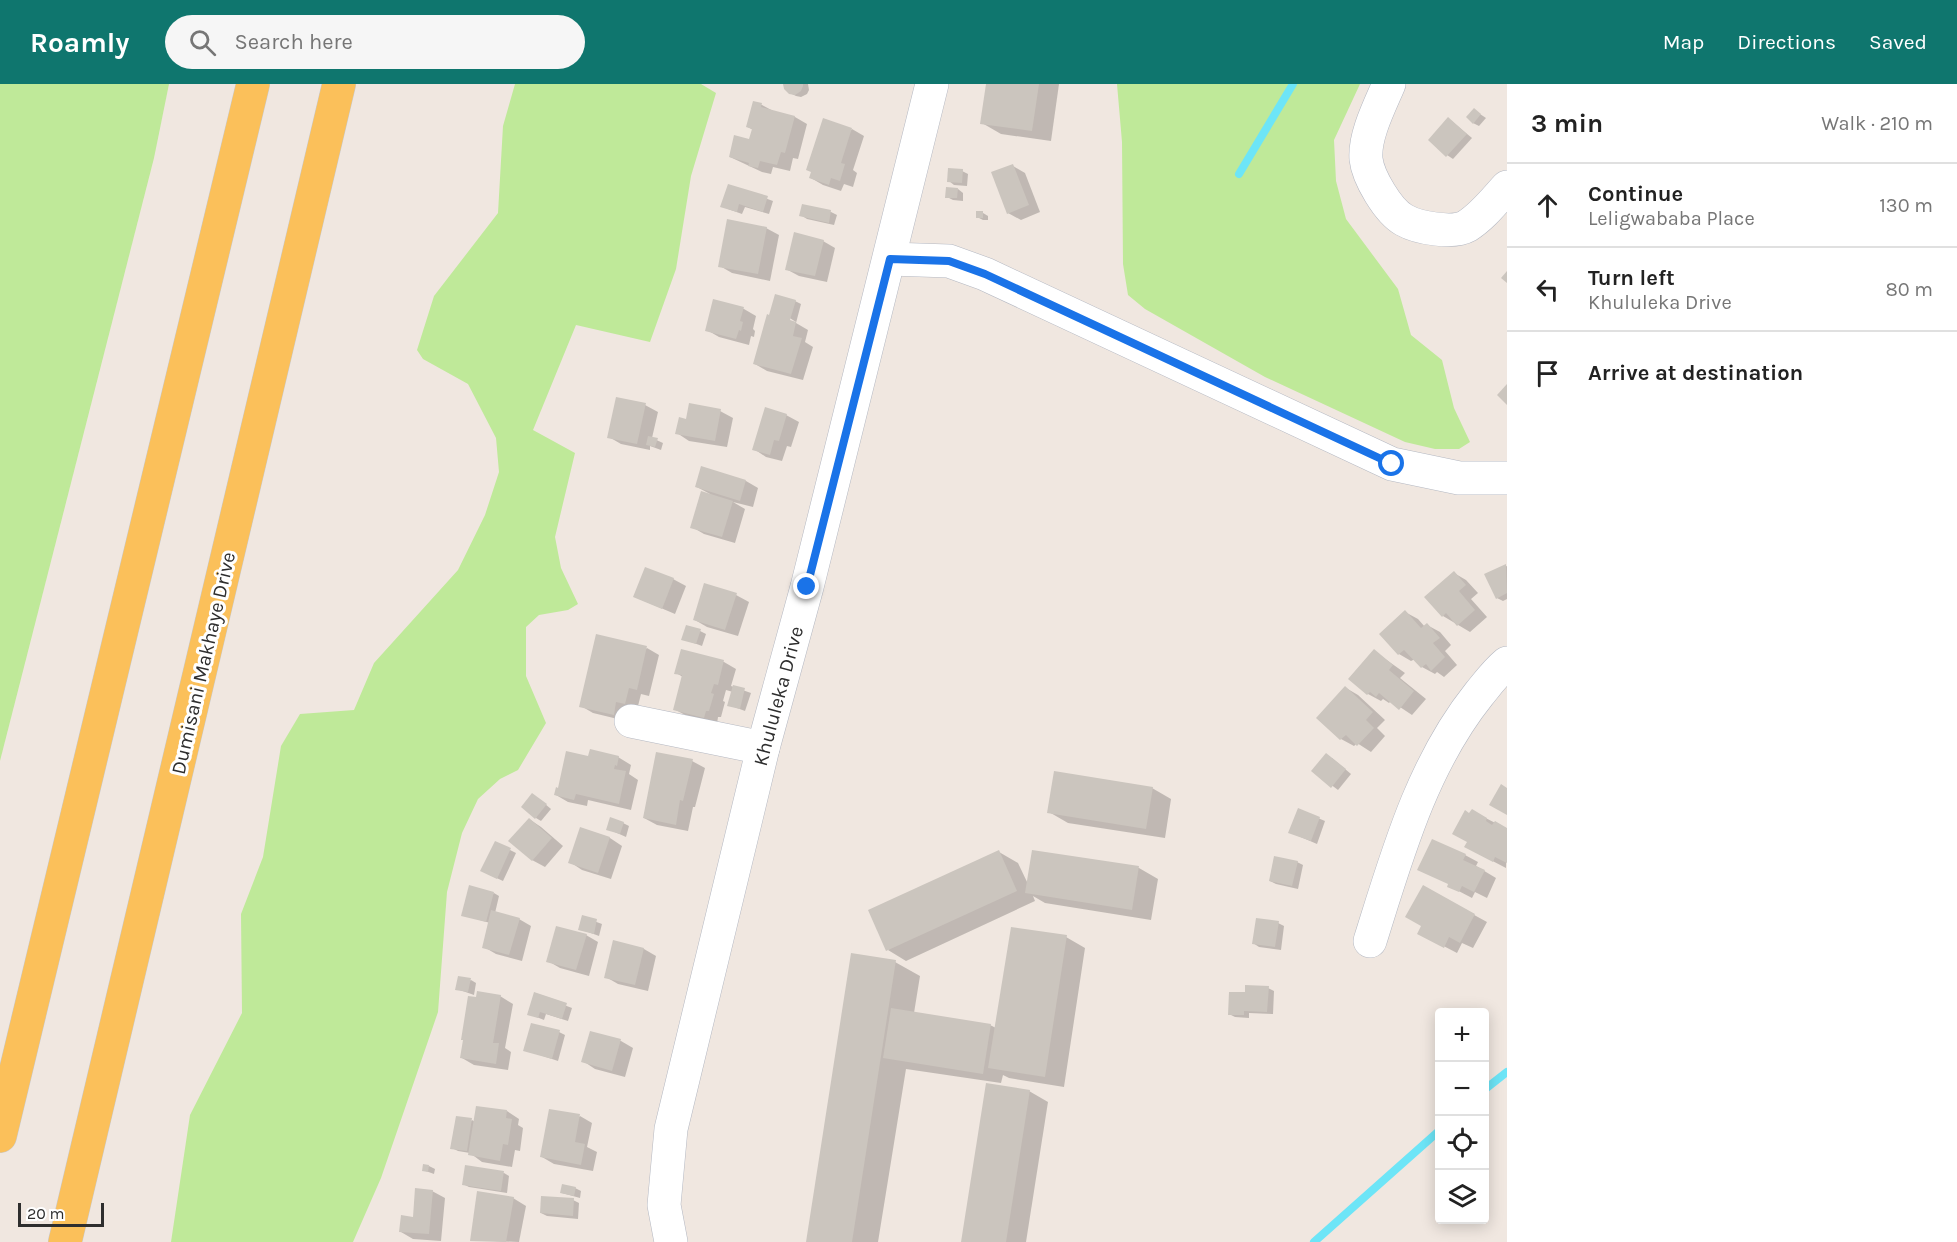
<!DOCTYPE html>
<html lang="en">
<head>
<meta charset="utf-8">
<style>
  body { margin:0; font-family:Karla,sans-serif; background:#f6f6f6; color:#222 }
  .controls { position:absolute; right:18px; bottom:18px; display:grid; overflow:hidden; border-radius:6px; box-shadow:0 3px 15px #0003 }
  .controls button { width:54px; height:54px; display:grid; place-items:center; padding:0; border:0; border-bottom:2px solid #e0e0e0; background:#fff; color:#222; font:30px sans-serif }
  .scale { position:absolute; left:18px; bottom:15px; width:86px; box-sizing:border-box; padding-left:6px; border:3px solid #2e2e2e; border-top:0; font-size:16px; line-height:21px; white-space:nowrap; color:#2e2e2e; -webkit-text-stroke:4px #fff; paint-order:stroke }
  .stop { position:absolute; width:18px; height:18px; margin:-14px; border:4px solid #1a73e8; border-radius:50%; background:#fff }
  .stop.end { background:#1a73e8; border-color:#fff; box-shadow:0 2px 6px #0008 }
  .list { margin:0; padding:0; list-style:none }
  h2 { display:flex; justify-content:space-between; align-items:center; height:78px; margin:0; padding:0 24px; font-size:26px }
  h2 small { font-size:20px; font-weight:400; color:#767676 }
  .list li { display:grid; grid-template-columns:39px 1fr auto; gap:18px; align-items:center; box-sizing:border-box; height:84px; padding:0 24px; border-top:2px solid #e0e0e0 }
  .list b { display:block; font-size:22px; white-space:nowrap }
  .list p { margin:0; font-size:20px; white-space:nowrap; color:#767676 }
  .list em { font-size:20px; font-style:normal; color:#767676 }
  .icon { flex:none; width:33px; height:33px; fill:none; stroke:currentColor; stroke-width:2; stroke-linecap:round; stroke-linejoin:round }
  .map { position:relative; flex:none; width:1507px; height:1158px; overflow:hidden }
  header { display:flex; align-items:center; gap:36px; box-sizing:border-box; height:84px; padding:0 30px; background:#0f766e; color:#fff }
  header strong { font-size:28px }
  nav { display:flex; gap:33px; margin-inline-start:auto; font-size:21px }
  .search { width:420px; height:54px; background:#f6f6f6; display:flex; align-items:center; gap:15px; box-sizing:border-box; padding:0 21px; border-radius:33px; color:#767676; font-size:22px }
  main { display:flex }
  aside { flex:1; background:#fff }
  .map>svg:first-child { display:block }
</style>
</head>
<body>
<header>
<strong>Roamly</strong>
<div class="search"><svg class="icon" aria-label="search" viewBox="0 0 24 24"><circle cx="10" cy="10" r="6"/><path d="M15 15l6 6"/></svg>Search here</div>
<nav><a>Map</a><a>Directions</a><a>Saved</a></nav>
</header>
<main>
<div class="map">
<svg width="1507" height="1158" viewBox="0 0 1507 1158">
  <rect width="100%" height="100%" fill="#f0e7e0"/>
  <g fill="#bfe999">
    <path d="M 0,0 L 169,0 L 154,74 L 0,677 Z"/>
    <path d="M 515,0 L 701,0 L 716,9 L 691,92 L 676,185 L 650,258 L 576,241 L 533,346 L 575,369 L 555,453 L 561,484 L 578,520 L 568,526 L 539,531 L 526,543 L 526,592 L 546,639 L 518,686 L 500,695 L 478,715 L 462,749 L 447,808 L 438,928 L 381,1094 L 353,1158 L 171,1158 L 190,1031 L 242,929 L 241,830 L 263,773 L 281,662 L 300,630 L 354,626 L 374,579 L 458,486 L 485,431 L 499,388 L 496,354 L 468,300 L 423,275 L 417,266 L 434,212 L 498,129 L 503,42 Z"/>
    <path d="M 1117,0 L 1360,0 L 1334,56 L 1336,97 L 1346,135 L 1398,205 L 1411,251 L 1442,276 L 1454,324 L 1470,358 L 1459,365 L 1435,365 L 1405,358 L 1265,293 L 1145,225 L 1128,211 L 1123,180 L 1122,58 Z"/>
  </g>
  <g fill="#0003" fill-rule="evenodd">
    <path d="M 785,0 L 808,0 L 809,6 L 807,10 L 801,13 L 796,12 L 790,9 Z"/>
    <path d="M 988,0 L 1059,0 L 1051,57 L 1001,50 L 982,39 Z"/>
    <path d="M 754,19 L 762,21 L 775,28 L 795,33 L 807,40 L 798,75 L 793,74 L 790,87 L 773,83 L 771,90 L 762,88 L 730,73 L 750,56 L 753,46 L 748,43 Z"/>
    <path d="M 1474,26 L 1486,34 L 1479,42 L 1473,39 Z"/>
    <path d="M 1449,35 L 1472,54 L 1453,75 L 1447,71 Z"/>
    <path d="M 852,45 L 864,52 L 853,86 L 857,89 L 853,103 L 844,100 L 841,107 L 823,101 L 811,94 L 813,88 Z"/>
    <path d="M 1013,82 L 1025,89 L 1040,128 L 1021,136 L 1008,129 Z"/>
    <path d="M 962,87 L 968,90 L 967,102 L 954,101 L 949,97 Z"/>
    <path d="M 729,101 L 773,117 L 769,130 L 745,123 L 742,130 L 728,125 Z"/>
    <path d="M 958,105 L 963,109 L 963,117 L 953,116 L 947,113 Z"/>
    <path d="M 803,121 L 831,128 L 837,131 L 834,141 L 807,135 L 801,131 Z"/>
    <path d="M 983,129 L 988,132 L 988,136 L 983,136 L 977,133 Z"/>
    <path d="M 766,144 L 779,151 L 770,197 L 732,189 L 720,182 Z"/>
    <path d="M 823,157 L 835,164 L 827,198 L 799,192 L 786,185 Z"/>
    <path d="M 714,217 L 744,225 L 756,232 L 753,245 L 755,247 L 754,253 L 751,252 L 749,261 L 719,253 L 707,246 Z"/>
    <path d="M 795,217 L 801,220 L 796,239 L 808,246 L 805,258 L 813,263 L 803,296 L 767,287 L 755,280 L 770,232 ZM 785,231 L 796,238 L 790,238 Z"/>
    <path d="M 645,321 L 658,328 L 652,354 L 663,359 L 661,366 L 650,362 L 650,366 L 621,360 L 609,353 Z"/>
    <path d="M 720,327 L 733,334 L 727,363 L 689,357 L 677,349 L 687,336 Z"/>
    <path d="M 786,331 L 799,338 L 791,363 L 787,362 L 782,377 L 766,373 L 754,365 Z"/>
    <path d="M 746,397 L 758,404 L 753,423 L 733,418 L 745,425 L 735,459 L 704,450 L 692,443 L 710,410 L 697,403 Z"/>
    <path d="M 1507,482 L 1507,515 L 1503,517 L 1497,514 L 1486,491 Z"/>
    <path d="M 1454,489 L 1466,496 L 1478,509 L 1471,515 L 1487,533 L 1470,548 L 1443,532 Z"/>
    <path d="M 673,495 L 686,502 L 675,530 L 635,513 Z"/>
    <path d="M 705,501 L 736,511 L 749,518 L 738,552 L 707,543 L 695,536 Z"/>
    <path d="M 1405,528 L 1418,535 L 1425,543 L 1427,541 L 1440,548 L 1451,561 L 1445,567 L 1457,581 L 1444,593 L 1437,588 L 1435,590 L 1422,583 L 1415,575 L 1411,577 L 1399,570 L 1381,550 Z"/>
    <path d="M 700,547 L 706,550 L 702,562 L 683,555 Z"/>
    <path d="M 647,564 L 659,571 L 649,612 L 641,610 L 637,626 L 626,637 L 593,629 L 581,622 Z"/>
    <path d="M 682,567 L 724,578 L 736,585 L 731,602 L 751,609 L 745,627 L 729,621 L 733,608 L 726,606 L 723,617 L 725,618 L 721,633 L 718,633 L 717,640 L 687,632 L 674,625 L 683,593 L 676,589 Z"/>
    <path d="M 1374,567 L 1405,589 L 1400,594 L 1426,615 L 1412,631 L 1391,617 L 1389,619 L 1383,615 L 1381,617 L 1368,610 L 1350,595 Z"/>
    <path d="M 1346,604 L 1358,611 L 1385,636 L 1377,644 L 1385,652 L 1371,668 L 1357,659 L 1354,662 L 1341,655 Z"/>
    <path d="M 618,673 L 631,681 L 629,690 L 638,696 L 631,726 L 588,716 L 587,722 L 568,718 L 556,711 L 590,674 Z"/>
    <path d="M 1332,674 L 1351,690 L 1338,706 L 1313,687 Z"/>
    <path d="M 692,677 L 705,684 L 695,723 L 693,723 L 688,747 L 657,741 L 644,734 Z"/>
    <path d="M 1152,704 L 1171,715 L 1165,754 L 1068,739 L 1049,728 Z"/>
    <path d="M 538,714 L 551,725 L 541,737 L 536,734 Z"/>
    <path d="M 1299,726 L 1325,737 L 1317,760 L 1296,751 Z"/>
    <path d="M 1472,727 L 1507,745 L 1506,784 L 1479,770 L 1469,758 L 1470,731 Z"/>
    <path d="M 529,735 L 541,743 L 563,762 L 545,783 L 532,776 Z"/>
    <path d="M 623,739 L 629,742 L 626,753 L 608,745 Z"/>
    <path d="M 581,745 L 610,754 L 622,762 L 611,795 L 582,786 L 570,778 Z"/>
    <path d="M 496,759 L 516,769 L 503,797 L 488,790 Z"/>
    <path d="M 1033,767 L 1139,784 L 1158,795 L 1151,836 L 1045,819 L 1033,812 L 1035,817 L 906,877 L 888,866 L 999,768 L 1018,779 L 1028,800 Z"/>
    <path d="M 1465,771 L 1478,778 L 1476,782 L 1496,794 L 1487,814 L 1475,808 L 1472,814 L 1449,802 Z"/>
    <path d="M 1297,778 L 1303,781 L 1298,805 L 1276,800 L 1270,797 Z"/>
    <path d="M 1423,803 L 1487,838 L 1473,864 L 1462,859 L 1457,869 L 1432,856 L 1423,842 Z"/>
    <path d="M 494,809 L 499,812 L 495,829 L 519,835 L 531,842 L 522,877 L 496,870 L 484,863 L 490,839 L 463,831 Z"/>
    <path d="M 583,833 L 602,840 L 599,852 L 580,845 Z"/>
    <path d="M 1278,839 L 1284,842 L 1281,866 L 1259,863 L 1253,859 Z"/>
    <path d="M 586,851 L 598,858 L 589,892 L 560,884 L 548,877 Z"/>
    <path d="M 1066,853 L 1085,864 L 1064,1003 L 1009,994 L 1003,991 L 1001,999 L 906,985 L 878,1158 L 808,1158 L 895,878 L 920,892 L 914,929 L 990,941 L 996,944 Z"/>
    <path d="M 614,858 L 644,865 L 656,872 L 648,907 L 618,900 L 606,893 Z"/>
    <path d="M 471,896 L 476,899 L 474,911 L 457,905 Z"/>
    <path d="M 1268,904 L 1274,907 L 1273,930 L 1249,929 L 1249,934 L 1235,933 L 1229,930 L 1246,910 Z"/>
    <path d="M 535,910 L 572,924 L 568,937 L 546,930 L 544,936 L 529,930 Z"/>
    <path d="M 500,912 L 513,920 L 505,964 L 511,968 L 508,986 L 474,981 L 462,974 Z"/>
    <path d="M 559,948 L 565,951 L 558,977 L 525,966 Z"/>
    <path d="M 591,948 L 621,957 L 633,964 L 625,993 L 595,985 L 583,977 Z"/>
    <path d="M 1029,1007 L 1048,1018 L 1026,1158 L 963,1158 Z"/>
    <path d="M 507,1027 L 519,1035 L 518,1041 L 523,1044 L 520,1067 L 515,1066 L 512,1083 L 482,1078 L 470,1069 L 458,1067 L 452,1064 L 472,1036 L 475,1038 Z"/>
    <path d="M 580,1032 L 592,1039 L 587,1063 L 597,1068 L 593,1087 L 554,1080 L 542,1073 Z"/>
    <path d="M 429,1082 L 435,1085 L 434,1090 L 423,1086 Z"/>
    <path d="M 504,1089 L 509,1092 L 507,1109 L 469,1103 L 463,1100 Z"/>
    <path d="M 575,1104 L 581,1107 L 580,1114 L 562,1109 Z"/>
    <path d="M 432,1107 L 445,1114 L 441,1157 L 413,1155 L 401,1148 L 414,1134 Z"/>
    <path d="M 513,1114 L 526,1122 L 519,1158 L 471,1156 Z"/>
    <path d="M 573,1116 L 579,1119 L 578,1135 L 547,1132 L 541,1129 Z"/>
  </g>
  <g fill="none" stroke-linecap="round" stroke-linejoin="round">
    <g stroke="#6de5f7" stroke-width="8">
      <path d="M 1239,90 L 1293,0"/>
      <path d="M 1484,1006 L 1507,988"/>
      <path d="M 1314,1158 L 1440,1046"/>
    </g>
  </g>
  <g fill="#cbc5be">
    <path d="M 783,0 L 803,0 L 803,2 L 801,7 L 795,11 L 789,10 L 784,5 Z"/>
    <path d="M 986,0 L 1039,0 L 1032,47 L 980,40 Z"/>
    <path d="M 753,17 L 762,19 L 761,23 L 795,32 L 785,69 L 781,68 L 777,81 L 760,77 L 758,84 L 748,82 L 749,79 L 729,73 L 734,51 L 749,55 L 752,45 L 746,43 Z"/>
    <path d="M 1474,24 L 1481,30 L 1473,40 L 1466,33 Z"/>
    <path d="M 1448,33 L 1467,50 L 1446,73 L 1428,56 Z"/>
    <path d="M 823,34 L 852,44 L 841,79 L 845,80 L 840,97 L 831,94 L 829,101 L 809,94 L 811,88 L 806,86 Z"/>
    <path d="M 1013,80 L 1029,121 L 1007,130 L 991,88 Z"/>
    <path d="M 948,84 L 963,85 L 962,99 L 947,98 Z"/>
    <path d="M 728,100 L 768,112 L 763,128 L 739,120 L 737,128 L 720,123 Z"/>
    <path d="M 946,103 L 958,104 L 957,114 L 945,114 Z"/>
    <path d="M 802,120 L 831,126 L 829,139 L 799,132 Z"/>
    <rect x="976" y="127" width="7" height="7"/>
    <path d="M 727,135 L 767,143 L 758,190 L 718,183 Z"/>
    <path d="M 794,148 L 824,156 L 815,192 L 785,186 Z"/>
    <path d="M 1507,187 L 1507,199 L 1501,194 Z"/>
    <path d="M 775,210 L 796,216 L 790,236 L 796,238 L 793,252 L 802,254 L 791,290 L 753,280 L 767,230 L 769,231 Z"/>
    <path d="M 713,215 L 744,223 L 740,237 L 743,238 L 741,247 L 739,246 L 736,255 L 705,247 Z"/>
    <path d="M 1507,300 L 1507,321 L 1497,311 Z"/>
    <path d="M 616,313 L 646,319 L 637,360 L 607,354 Z"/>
    <path d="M 689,319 L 721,325 L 715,357 L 675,350 L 679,333 L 686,335 Z"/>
    <path d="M 765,323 L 787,330 L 779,357 L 774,356 L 770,371 L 752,366 Z"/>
    <path d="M 648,352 L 658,354 L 655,363 L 646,361 Z"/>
    <path d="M 701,382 L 746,396 L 740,417 L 695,403 Z"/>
    <path d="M 701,407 L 733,417 L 722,453 L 690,444 Z"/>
    <path d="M 1506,480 L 1507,509 L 1496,515 L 1484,490 Z"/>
    <path d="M 645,483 L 674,494 L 662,525 L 633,513 Z"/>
    <path d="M 1454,487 L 1466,501 L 1459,507 L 1475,526 L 1457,542 L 1446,529 L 1442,533 L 1424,513 Z"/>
    <path d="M 704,499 L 737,509 L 725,546 L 693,536 Z"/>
    <path d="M 1405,526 L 1421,544 L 1427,539 L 1440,554 L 1433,559 L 1445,573 L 1431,587 L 1426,580 L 1421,584 L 1404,566 L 1398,571 L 1379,550 Z"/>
    <path d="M 686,541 L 701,545 L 696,560 L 681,556 Z"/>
    <path d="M 596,550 L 647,562 L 637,606 L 629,604 L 625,620 L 616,618 L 614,631 L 579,623 Z"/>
    <path d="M 681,565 L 724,576 L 718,601 L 714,600 L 711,609 L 714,610 L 709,627 L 706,627 L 704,634 L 673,626 L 682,591 L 674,590 Z"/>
    <path d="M 1374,565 L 1393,581 L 1389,586 L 1414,607 L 1399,626 L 1379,609 L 1376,613 L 1370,608 L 1367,611 L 1348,595 Z"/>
    <path d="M 733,601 L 745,604 L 740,625 L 727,622 Z"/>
    <path d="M 1345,602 L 1373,628 L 1366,636 L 1374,644 L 1357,662 L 1346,651 L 1340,656 L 1316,634 Z"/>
    <path d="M 590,665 L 619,672 L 617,682 L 615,681 L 614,685 L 626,687 L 619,720 L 576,710 L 574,716 L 554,711 L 556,703 L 558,704 L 566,667 L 588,672 Z"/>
    <path d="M 656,668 L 693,675 L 683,717 L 680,716 L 676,741 L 643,734 Z"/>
    <path d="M 1326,669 L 1346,685 L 1331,704 L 1311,687 Z"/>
    <path d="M 1054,687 L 1153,703 L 1146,745 L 1047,729 Z"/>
    <path d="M 1501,700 L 1507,704 L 1507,731 L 1489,721 Z"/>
    <path d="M 532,709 L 547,720 L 535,735 L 521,723 Z"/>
    <path d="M 1298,724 L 1320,733 L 1311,757 L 1288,749 Z"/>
    <path d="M 1472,725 L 1487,734 L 1486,737 L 1492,741 L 1495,737 L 1507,744 L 1507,779 L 1495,773 L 1493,778 L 1464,763 L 1467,758 L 1452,750 L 1465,726 L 1469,729 Z"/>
    <path d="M 610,733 L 624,738 L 620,750 L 606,746 Z"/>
    <path d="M 529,734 L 552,754 L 532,777 L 508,757 Z"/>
    <path d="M 580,743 L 610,753 L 598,789 L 568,779 Z"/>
    <path d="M 1432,755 L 1466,770 L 1463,776 L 1485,786 L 1474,808 L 1462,802 L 1459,808 L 1447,803 L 1448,800 L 1417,786 Z"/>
    <path d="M 495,757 L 511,764 L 497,795 L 480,787 Z"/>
    <path d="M 999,766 L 1017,807 L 886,867 L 868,826 Z"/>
    <path d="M 1032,766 L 1139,782 L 1132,826 L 1025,809 Z"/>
    <path d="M 1274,772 L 1298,777 L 1292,802 L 1269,797 Z"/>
    <path d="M 469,801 L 494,808 L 486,838 L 461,832 Z"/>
    <path d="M 1423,801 L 1475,830 L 1460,859 L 1449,853 L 1444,864 L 1417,850 L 1421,842 L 1405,833 Z"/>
    <path d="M 491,826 L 520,834 L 509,871 L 482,864 Z"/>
    <path d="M 582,831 L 597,835 L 594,850 L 578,846 Z"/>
    <path d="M 1256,834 L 1279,837 L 1275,863 L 1252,860 Z"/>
    <path d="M 556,842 L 587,850 L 576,886 L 546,878 Z"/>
    <path d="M 1011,843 L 1067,851 L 1045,993 L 988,984 Z"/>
    <path d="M 613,856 L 644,864 L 635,901 L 604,894 Z"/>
    <path d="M 851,869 L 896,876 L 852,1158 L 806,1158 Z"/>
    <path d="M 458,892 L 471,894 L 468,908 L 455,906 Z"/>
    <path d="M 1245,901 L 1269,902 L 1267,928 L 1244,927 L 1244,931 L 1228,931 L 1229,908 L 1245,908 Z"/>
    <path d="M 477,907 L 501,911 L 493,959 L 499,959 L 496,980 L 460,974 L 463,956 L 461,956 L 468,912 L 476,913 Z"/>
    <path d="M 534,908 L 567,919 L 562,935 L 540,928 L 538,934 L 527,931 Z"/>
    <path d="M 891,924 L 991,940 L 983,990 L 883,974 Z"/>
    <path d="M 531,939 L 560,946 L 552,975 L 523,967 Z"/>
    <path d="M 590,947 L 621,955 L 612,987 L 581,978 Z"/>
    <path d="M 986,999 L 1030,1006 L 1006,1158 L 961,1158 Z"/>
    <path d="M 476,1022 L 507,1026 L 506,1034 L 512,1035 L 508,1061 L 503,1060 L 500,1077 L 468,1071 Z"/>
    <path d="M 549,1025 L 580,1030 L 575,1058 L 585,1060 L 581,1081 L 540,1073 Z"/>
    <path d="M 456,1032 L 472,1034 L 467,1067 L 450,1065 Z"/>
    <path d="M 423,1080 L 429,1081 L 428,1088 L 422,1087 Z"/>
    <path d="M 465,1081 L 504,1087 L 501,1107 L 462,1101 Z"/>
    <path d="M 562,1100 L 576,1103 L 574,1112 L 560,1109 Z"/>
    <path d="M 415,1104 L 433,1106 L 429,1150 L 399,1148 L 401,1131 L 413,1133 Z"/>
    <path d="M 477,1107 L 514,1113 L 506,1158 L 470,1157 Z"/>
    <path d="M 541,1112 L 574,1114 L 573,1132 L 540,1129 Z"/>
  </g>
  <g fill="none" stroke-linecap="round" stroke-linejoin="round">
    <g stroke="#b4b8c2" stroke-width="34">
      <g id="minor">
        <path d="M 1389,0 C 1380,21 1364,52 1366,75 C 1368,93 1388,127 1404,136 C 1418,144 1453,150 1467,142 C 1483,132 1495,116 1507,103"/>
        <path d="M 631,637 L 763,664"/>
        <path d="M 1370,857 C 1397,771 1422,681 1479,610 C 1488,599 1496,588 1507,579"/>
      </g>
    </g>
    <g stroke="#b4b8c2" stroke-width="34">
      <g id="tertiary">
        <path d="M 890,175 L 949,177 L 985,190 L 1392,380 L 1459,394 L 1507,394"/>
        <path d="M 671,1158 L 664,1121 L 671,1045 L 763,664 L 807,503 L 932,0"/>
      </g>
    </g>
    <g stroke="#c9c9c9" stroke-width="34">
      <g id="primary">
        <path d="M 0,1052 L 253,0"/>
        <path d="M 65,1158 L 339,0"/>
      </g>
    </g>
    <use href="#minor" stroke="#fff" stroke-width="33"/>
    <use href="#tertiary" stroke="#fff" stroke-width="33"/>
    <use href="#primary" stroke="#fbc05a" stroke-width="33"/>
  </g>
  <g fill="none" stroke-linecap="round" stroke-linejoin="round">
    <path stroke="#1a73e8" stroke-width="8" d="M 807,503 L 890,175 L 949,177 L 985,190 L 1392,380"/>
  </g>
  <g text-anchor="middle" stroke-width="6" stroke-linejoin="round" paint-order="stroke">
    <g font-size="20" fill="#2e2e2e" stroke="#fff">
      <text transform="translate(203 579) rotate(-77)" y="7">Dumisani Makhaye Drive</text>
      <text transform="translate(778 612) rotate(-75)" y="7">Khululeka Drive</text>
    </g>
  </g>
</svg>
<div class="controls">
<button>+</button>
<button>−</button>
<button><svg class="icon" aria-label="locate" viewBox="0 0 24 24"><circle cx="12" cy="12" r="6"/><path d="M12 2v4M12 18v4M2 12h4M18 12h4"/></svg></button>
<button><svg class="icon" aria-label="layers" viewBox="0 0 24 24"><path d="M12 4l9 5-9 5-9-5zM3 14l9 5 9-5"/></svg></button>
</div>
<div class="scale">20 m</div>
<div class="stop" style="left:1392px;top:380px"></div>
<div class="stop end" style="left:807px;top:503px"></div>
</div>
<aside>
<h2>3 min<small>Walk · 210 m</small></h2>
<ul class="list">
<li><svg class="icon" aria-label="ahead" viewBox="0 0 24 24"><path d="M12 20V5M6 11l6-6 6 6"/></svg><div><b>Continue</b><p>Leligwababa Place</p></div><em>130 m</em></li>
<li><svg class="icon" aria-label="left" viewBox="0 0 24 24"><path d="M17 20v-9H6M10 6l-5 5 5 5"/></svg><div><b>Turn left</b><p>Khululeka Drive</p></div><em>80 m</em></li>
<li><svg class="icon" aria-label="arrive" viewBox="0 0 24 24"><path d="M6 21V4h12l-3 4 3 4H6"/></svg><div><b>Arrive at destination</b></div></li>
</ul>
</aside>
</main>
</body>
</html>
